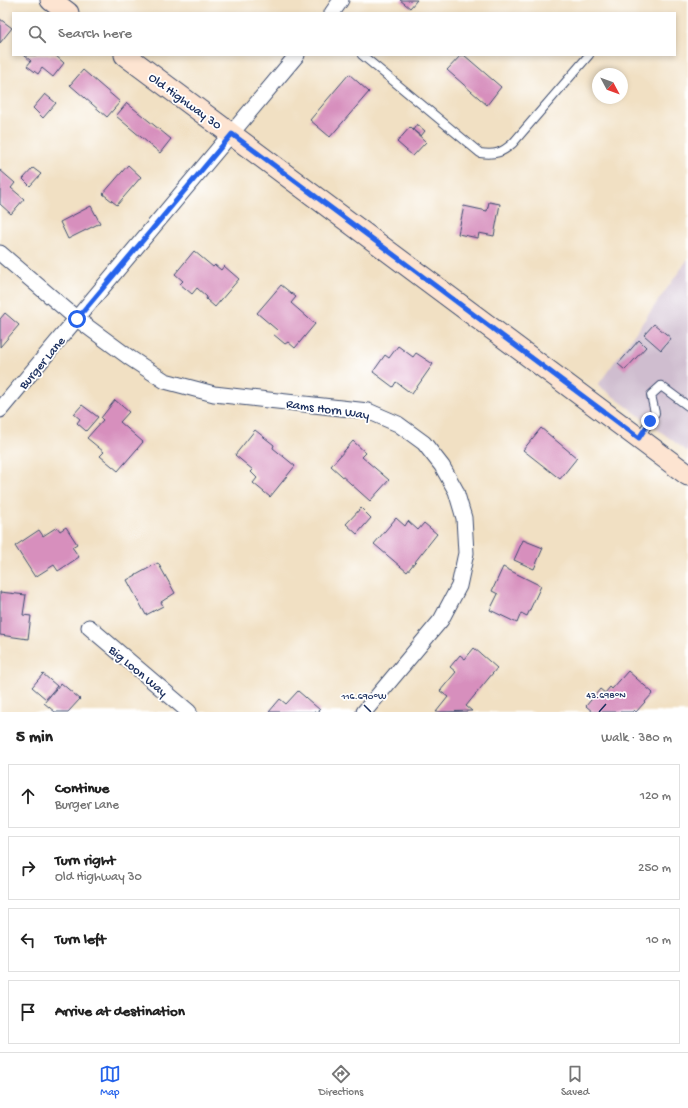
<!DOCTYPE html>
<html lang="en">
<head>
<meta charset="utf-8">
<style>
  body { margin:0; font-family:"Gochi Hand",sans-serif; background:#f6f6f6; color:#222 }
  .compass { position:absolute; left:592px; top:68px; width:36px; height:36px; border-radius:50%; background:#fff; box-shadow:0 2px 6px #0003; rotate:131deg }
  .stop { position:absolute; width:12px; height:12px; margin:-9px; border:3px solid #2563eb; border-radius:50%; background:#fff }
  .stop.end { background:#2563eb; border-color:#fff; box-shadow:0 1px 4px #0008 }
  .list { margin:0; padding:0; list-style:none }
  h2 { display:flex; justify-content:space-between; align-items:center; height:52px; margin:0; padding:0 16px; font-size:17px }
  h2 small { font-size:13px; font-weight:400; color:#767676 }
  .list li { display:grid; grid-template-columns:26px 1fr auto; gap:12px; align-items:center; box-sizing:border-box; height:64px; margin:0 8px 8px; padding:0 8px; border:1px solid #e0e0e0; border-radius:0px }
  .list b { display:block; font-size:15px; white-space:nowrap }
  .list p { margin:0; font-size:13px; white-space:nowrap; color:#767676 }
  .list em { font-size:13px; font-style:normal; color:#767676 }
  .icon { flex:none; width:22px; height:22px; fill:none; stroke:currentColor; stroke-width:2; stroke-linecap:round; stroke-linejoin:round }
  .map { position:relative; flex:none; width:688px; height:712px; overflow:hidden }
  .search { position:absolute; background:#fff; box-shadow:0 2px 6px #0003; left:12px; right:12px; top:12px; height:44px; display:flex; align-items:center; gap:10px; box-sizing:border-box; padding:0 14px; border-radius:0px; color:#767676; font-size:15px }
  .sheet { height:340px; background:#fff }
  nav { display:flex; justify-content:space-around; align-items:center; box-sizing:border-box; height:56px; border-top:1px solid #e0e0e0; background:#fff; font-size:11px; color:#767676 }
  nav a { display:grid; justify-items:center; gap:2px }
  nav .on { color:#2563eb }
  .map>svg:first-child { display:block }
</style>
</head>
<body>
<div class="map">
<svg width="688" height="712" viewBox="0 0 688 712">
  <rect width="100%" height="100%" fill="#fff"/>
  <filter id="ink" filterUnits="userSpaceOnUse"><feTurbulence type="fractalNoise" baseFrequency=".025" numOctaves="2"/><feDisplacementMap in="SourceGraphic" scale="8" xChannelSelector="R" yChannelSelector="G"/><feConvolveMatrix kernelMatrix="1 2 1 2 8 2 1 2 1" color-interpolation-filters="sRGB"/></filter>
  <filter id="wash" filterUnits="userSpaceOnUse"><feTurbulence type="fractalNoise" baseFrequency=".012" numOctaves="4" result="noise"/><feDisplacementMap in="SourceGraphic" scale="16" xChannelSelector="R" yChannelSelector="G"/><feGaussianBlur stdDeviation="0.9" result="paint"/><feColorMatrix in="noise" values="0 0 0 0 0 0 0 0 0 0 0 0 0 0 0 0 0 1.4 0 .05"/><feComposite in="paint" operator="in"/></filter>
  <g filter="url(#wash)">
    <rect width="100%" height="100%" fill="#f1e0c3"/>
    <path fill="#cfbdcf" d="M 688,259 L 688,452 L 598,385 Z"/>
    <g id="blocks">
      <g fill="#d78fbd">
        <path d="M 400,0 L 417,0 L 410,8 Z"/>
        <path d="M 0,19 L 12,28 L 0,43 Z"/>
        <path d="M 24,55 L 55,55 L 64,63 L 53,77 L 42,68 L 38,74 L 27,66 L 31,61 Z"/>
        <path d="M 461,55 L 464,55 L 501,87 L 487,105 L 447,70 Z"/>
        <path d="M 83,70 L 120,102 L 107,117 L 70,85 Z"/>
        <path d="M 349,74 L 369,92 L 330,137 L 310,120 Z"/>
        <path d="M 45,94 L 56,103 L 43,118 L 33,108 Z"/>
        <path d="M 127,103 L 171,139 L 160,153 L 116,116 Z"/>
        <path d="M 417,124 L 425,131 L 421,136 L 413,130 Z"/>
        <path d="M 410,127 L 426,142 L 413,156 L 397,142 Z"/>
        <path d="M 128,165 L 141,177 L 117,205 L 103,194 Z"/>
        <path d="M 33,168 L 41,174 L 30,186 L 23,179 Z"/>
        <path d="M 0,170 L 15,183 L 11,188 L 24,199 L 11,214 L 0,204 Z"/>
        <path d="M 489,202 L 500,204 L 494,236 L 479,233 L 478,238 L 458,234 L 464,206 L 487,211 Z"/>
        <path d="M 91,206 L 100,223 L 68,239 L 60,222 Z"/>
        <path d="M 194,251 L 213,267 L 215,265 L 221,270 L 224,266 L 239,279 L 215,307 L 206,299 L 207,297 L 197,288 L 192,294 L 180,284 L 183,281 L 175,274 Z"/>
        <path d="M 281,285 L 296,297 L 291,303 L 315,324 L 295,348 L 288,342 L 285,344 L 273,334 L 277,330 L 257,313 Z"/>
        <path d="M 5,313 L 19,325 L 0,347 L 0,319 Z"/>
        <path d="M 654,324 L 671,338 L 661,350 L 644,335 Z"/>
        <path d="M 639,340 L 646,347 L 625,370 L 618,364 Z"/>
        <path d="M 398,346 L 413,357 L 416,353 L 433,364 L 412,394 L 396,382 L 393,387 L 373,372 L 385,355 L 389,358 Z"/>
        <path d="M 115,400 L 129,412 L 120,422 L 143,442 L 118,471 L 100,456 L 104,452 L 87,438 L 103,420 L 101,418 Z"/>
        <path d="M 82,405 L 98,417 L 86,431 L 77,423 L 80,419 L 74,414 Z"/>
        <path d="M 541,428 L 577,458 L 560,479 L 523,450 Z"/>
        <path d="M 255,430 L 274,445 L 273,448 L 295,466 L 270,497 L 253,483 L 257,478 L 251,472 L 253,470 L 235,455 Z"/>
        <path d="M 353,441 L 366,453 L 362,457 L 389,480 L 370,501 L 331,466 Z"/>
        <path d="M 361,508 L 371,518 L 357,534 L 346,524 Z"/>
        <path d="M 396,518 L 405,526 L 408,521 L 418,530 L 424,523 L 437,534 L 407,572 L 374,544 Z"/>
        <path d="M 57,527 L 60,531 L 66,527 L 77,544 L 72,547 L 79,557 L 58,571 L 54,565 L 35,577 L 15,546 L 39,530 L 43,536 Z"/>
        <path d="M 523,540 L 543,548 L 534,569 L 514,560 Z"/>
        <path d="M 158,563 L 175,593 L 161,602 L 163,606 L 146,615 L 127,580 Z"/>
        <path d="M 503,567 L 541,586 L 527,616 L 521,613 L 517,623 L 490,610 L 498,594 L 492,591 Z"/>
        <path d="M 0,592 L 26,595 L 23,615 L 31,616 L 28,639 L 0,635 Z"/>
        <path d="M 474,648 L 497,668 L 466,706 L 472,711 L 436,712 L 448,697 L 440,691 L 456,672 L 450,667 L 460,655 L 465,659 Z"/>
        <path d="M 628,671 L 653,693 L 636,712 L 634,710 L 632,712 L 593,712 L 586,706 L 600,689 L 605,693 L 610,687 L 612,689 Z"/>
        <path d="M 43,674 L 57,686 L 46,699 L 32,687 Z"/>
        <path d="M 61,683 L 80,699 L 68,712 L 55,712 L 44,703 Z"/>
        <path d="M 298,691 L 320,710 L 318,712 L 269,712 L 280,699 L 286,704 Z"/>
      </g>
    </g>
  </g>
  <g filter="url(#ink)">
    <use href="#blocks" fill-opacity="0" stroke="#3b4a6d" stroke-width="1"/>
    <g fill="none" stroke-linecap="round" stroke-linejoin="round">
      <g stroke="#3b4a6d" stroke-width="10">
        <g id="lane">
          <path d="M 362,55 L 480,153 C 495,155 502,153 513,143 L 589,55"/>
          <path d="M 639,438 L 655,413 L 651,395 L 661,386 L 688,406"/>
        </g>
      </g>
      <g stroke="#3b4a6d" stroke-width="17">
        <g id="street">
          <path d="M 332,13 L 341,0"/>
          <path d="M 0,253 L 77,319 L 130,358 L 165,381 L 214,394 L 368,411 L 398,424 L 424,443 L 442,466 L 456,491 L 464,518 L 466,553 L 459,586 L 441,620 L 364,712"/>
          <path d="M 0,410 L 297,55"/>
          <path d="M 89,627 L 189,712"/>
        </g>
      </g>
      <g stroke="#3b4a6d" stroke-width="23">
        <g id="secondary">
          <path d="M 51,0 L 68,13"/>
          <path d="M 125,55 L 688,475"/>
        </g>
      </g>
      <use href="#lane" stroke="#fff" stroke-width="8"/>
      <use href="#street" stroke="#fff" stroke-width="15"/>
      <use href="#secondary" stroke="#fde4d1" stroke-width="21"/>
    </g>
  </g>
  <g fill="none" stroke-linecap="round" stroke-linejoin="round" filter="url(#ink)">
    <path stroke="#2563eb" stroke-width="5" d="M 77,319 L 232,134 L 639,438 L 650,421"/>
  </g>
  <path fill="none" stroke="#1b2f5e" stroke-width="1.5" d="M 364,705 L 371,712M 599,712 L 606,704"/>
  <g text-anchor="middle" stroke-width="3.5" stroke-linejoin="round" paint-order="stroke">
    <g font-size="13" fill="#1b2f5e" stroke="#fff">
      <text transform="translate(186 100) rotate(36)" y="5">Old Highway 30</text>
      <text transform="translate(41 362) rotate(-50)" y="5">Burger Lane</text>
      <text transform="translate(328 408) rotate(8)" y="5">Rams Horn Way</text>
      <text transform="translate(139 670) rotate(40)" y="5">Big Loon Way</text>
    </g>
  </g>
  <g font-size="10" text-anchor="middle" fill="#1b2f5e" stroke="#fff" stroke-width="3.5" stroke-linejoin="round" paint-order="stroke">
    <text x="606" y="698">43.698°N</text>
    <text x="364" y="699">116.690°W</text>
  </g>
</svg>
<svg class="compass" viewBox="-18 -18 36 36"><path d="M0-13l5 13h-10z" fill="#e53935"/><path d="M0 13l5-13h-10z" fill="#767676"/></svg>
<div class="stop" style="left:77px;top:319px"></div>
<div class="stop end" style="left:650px;top:421px"></div>
<div class="search"><svg class="icon" aria-label="search" viewBox="0 0 24 24"><circle cx="10" cy="10" r="6"/><path d="M15 15l6 6"/></svg>Search here</div>
</div>
<section class="sheet">
<h2>5 min<small>Walk · 380 m</small></h2>
<ul class="list">
<li><svg class="icon" aria-label="ahead" viewBox="0 0 24 24"><path d="M12 20V5M6 11l6-6 6 6"/></svg><div><b>Continue</b><p>Burger Lane</p></div><em>120 m</em></li>
<li><svg class="icon" aria-label="right" viewBox="0 0 24 24"><path d="M7 20v-9h11M14 6l5 5-5 5"/></svg><div><b>Turn right</b><p>Old Highway 30</p></div><em>250 m</em></li>
<li><svg class="icon" aria-label="left" viewBox="0 0 24 24"><path d="M17 20v-9H6M10 6l-5 5 5 5"/></svg><div><b>Turn left</b></div><em>10 m</em></li>
<li><svg class="icon" aria-label="arrive" viewBox="0 0 24 24"><path d="M6 21V4h12l-3 4 3 4H6"/></svg><div><b>Arrive at destination</b></div></li>
</ul>
</section>
<nav>
<a class="on"><svg class="icon" aria-label="map" viewBox="0 0 24 24"><path d="M3 6l6-2 6 2 6-2v14l-6 2-6-2-6 2zM9 4v14M15 6v14"/></svg>Map</a>
<a><svg class="icon" aria-label="directions" viewBox="0 0 24 24"><path d="M12 3l9 9-9 9-9-9zM9 14v-3h6M13 9l2 2-2 2"/></svg>Directions</a>
<a><svg class="icon" aria-label="saved" viewBox="0 0 24 24"><path d="M7 4h10v16l-5-4-5 4z"/></svg>Saved</a>
</nav>
</body>
</html>
